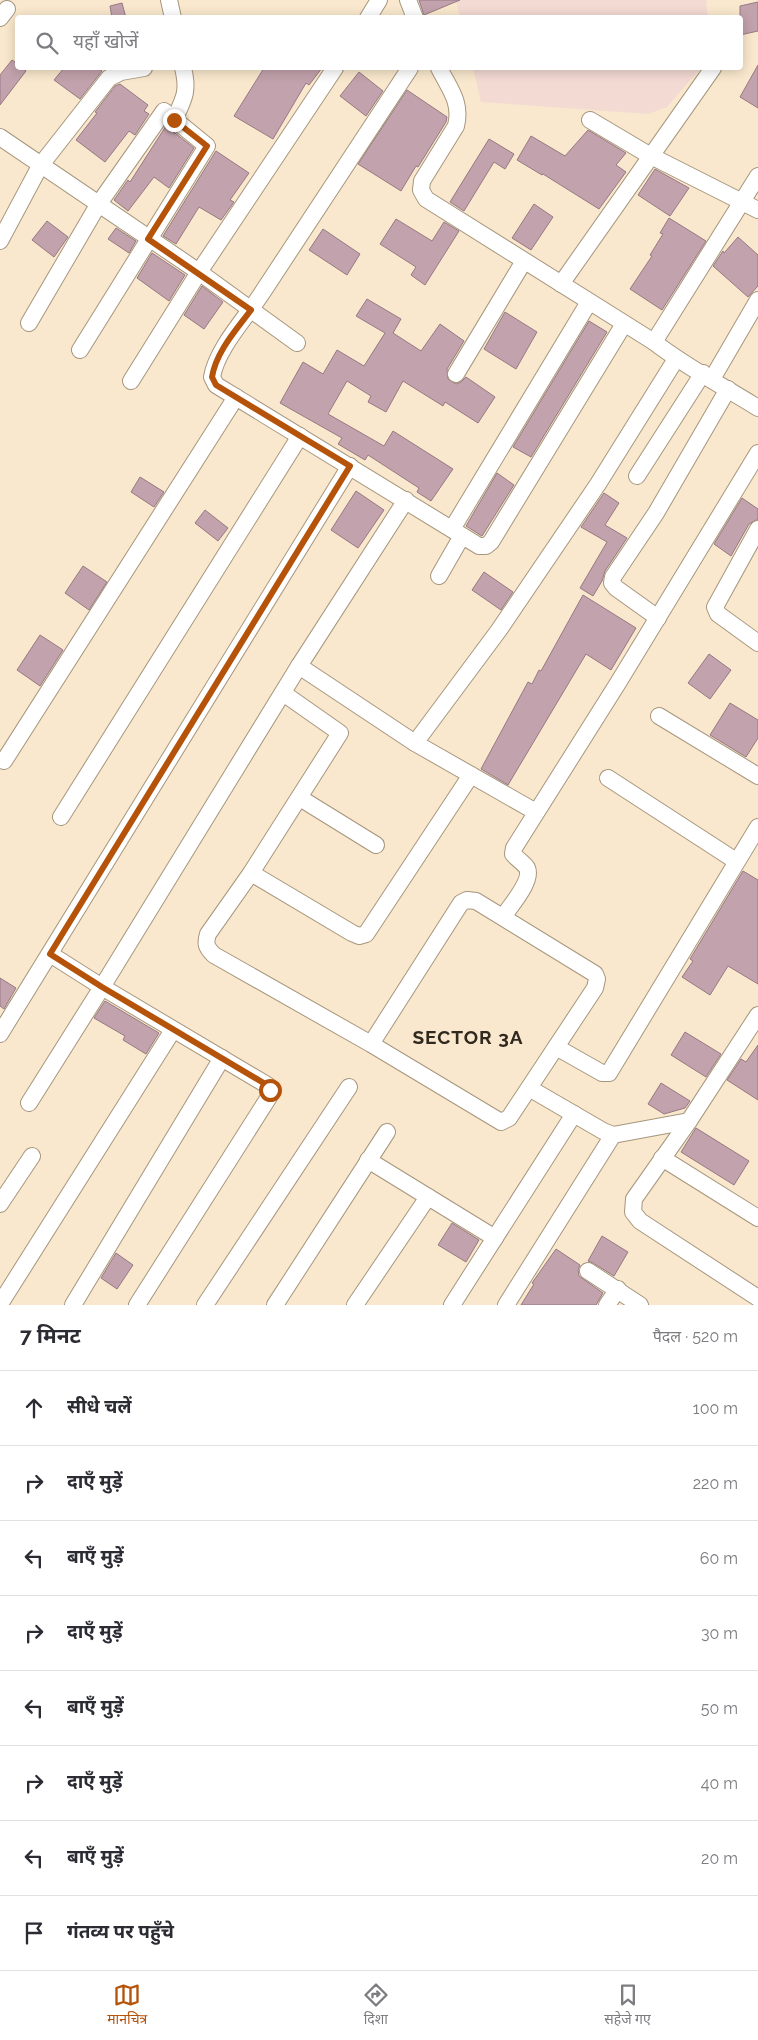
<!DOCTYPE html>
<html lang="hi">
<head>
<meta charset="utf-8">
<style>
  body { margin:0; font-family:Raleway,"Noto Sans Devanagari",sans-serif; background:#f7f7f7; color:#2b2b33 }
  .stop { position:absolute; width:15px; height:15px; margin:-11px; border:4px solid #b45309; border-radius:50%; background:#fff }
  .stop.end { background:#b45309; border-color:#fff; box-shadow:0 1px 5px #0008 }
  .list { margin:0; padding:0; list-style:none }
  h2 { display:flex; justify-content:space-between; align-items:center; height:65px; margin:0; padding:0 20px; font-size:21px }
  h2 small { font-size:16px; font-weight:400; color:#7c7c81 }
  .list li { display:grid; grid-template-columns:32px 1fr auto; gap:15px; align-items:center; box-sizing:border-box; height:75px; padding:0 20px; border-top:1px solid #e1e1e2 }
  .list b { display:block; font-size:19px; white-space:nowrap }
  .list em { font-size:16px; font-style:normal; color:#7c7c81 }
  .icon { flex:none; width:28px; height:28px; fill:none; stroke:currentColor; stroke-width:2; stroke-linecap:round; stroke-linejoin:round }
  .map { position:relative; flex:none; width:758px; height:1305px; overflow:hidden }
  .search { position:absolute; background:#fff; box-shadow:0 2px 12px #0003; left:15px; right:15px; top:15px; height:55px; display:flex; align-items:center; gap:12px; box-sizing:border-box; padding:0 18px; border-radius:5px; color:#7c7c81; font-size:19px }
  .sheet { height:665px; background:#fff }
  nav { display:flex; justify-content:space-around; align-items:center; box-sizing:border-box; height:70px; border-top:1px solid #e1e1e2; background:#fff; font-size:14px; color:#7c7c81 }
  nav a { display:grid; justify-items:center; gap:2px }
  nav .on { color:#b45309 }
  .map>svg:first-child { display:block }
</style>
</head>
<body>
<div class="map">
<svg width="758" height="1305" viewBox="0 0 758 1305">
  <rect width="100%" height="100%" fill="#f9e8cd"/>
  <g fill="#f3dad3">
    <path d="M 456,0 L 706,0 L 708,17 L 460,17 Z"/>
    <path d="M 473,68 L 701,68 L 667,107 L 648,114 L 481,102 Z"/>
  </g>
  <g fill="#c2a2ac" stroke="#977983">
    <path d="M 419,0 L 460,0 L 424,15 Z"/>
    <path d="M 758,2 L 758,31 L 740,35 L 740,6 Z"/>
    <path d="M 122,3 L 126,18 L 112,18 L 110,6 Z"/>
    <path d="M 12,60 L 18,64 L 18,68 L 22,68 L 26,71 L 0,105 L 0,75 Z"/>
    <path d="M 758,65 L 758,108 L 740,97 Z"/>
    <path d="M 64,68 L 97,68 L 102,71 L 80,99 L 54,80 Z"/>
    <path d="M 264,68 L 322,68 L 309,85 L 306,83 L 273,139 L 234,116 Z"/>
    <path d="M 359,72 L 383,91 L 366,116 L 340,96 Z"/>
    <path d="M 120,84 L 148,105 L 144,111 L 149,114 L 135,135 L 129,131 L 105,162 L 76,140 L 97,113 L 95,112 L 115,86 Z"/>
    <path d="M 407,90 L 447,117 L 446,122 L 418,167 L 416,166 L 401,191 L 358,164 Z"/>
    <path d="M 166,126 L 194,148 L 169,188 L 154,177 L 128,211 L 114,200 L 128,180 L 130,182 Z"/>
    <path d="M 588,130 L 626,153 L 616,165 L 626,172 L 599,209 L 543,174 L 542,175 L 517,160 L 531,136 L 565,156 Z"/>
    <path d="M 489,139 L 514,154 L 505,169 L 494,162 L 464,211 L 450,202 Z"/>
    <path d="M 216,151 L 249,173 L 230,200 L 234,202 L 221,220 L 199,207 L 176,244 L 163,236 Z"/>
    <path d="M 655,169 L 689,188 L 670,216 L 638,195 Z"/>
    <path d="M 534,204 L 553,217 L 531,250 L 512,238 Z"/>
    <path d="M 669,218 L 706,241 L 662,310 L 630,289 L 652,256 L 650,255 L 663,234 L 660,233 Z"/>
    <path d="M 396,219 L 432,241 L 444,222 L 459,231 L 425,285 L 411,275 L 416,267 L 380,244 Z"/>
    <path d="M 47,221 L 68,237 L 54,257 L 32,240 Z"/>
    <path d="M 116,228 L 136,241 L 129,253 L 108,239 Z"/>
    <path d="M 323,229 L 360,254 L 347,275 L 309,250 Z"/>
    <path d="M 738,237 L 758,255 L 758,286 L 748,297 L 713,266 L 723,251 L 724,253 Z"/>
    <path d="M 152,253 L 185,275 L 169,301 L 137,278 Z"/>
    <path d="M 202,286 L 223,302 L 204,329 L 184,315 Z"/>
    <path d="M 367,299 L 401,319 L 393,333 L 421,351 L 440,324 L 464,341 L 447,369 L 448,379 L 456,384 L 461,382 L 466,377 L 495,397 L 478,423 L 445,402 L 443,406 L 403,381 L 386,412 L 368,402 L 371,396 L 347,381 L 328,414 L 384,446 L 393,431 L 453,469 L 431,501 L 417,492 L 419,488 L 368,455 L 365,460 L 338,444 L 342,438 L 280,403 L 303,362 L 323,374 L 337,350 L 364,366 L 385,333 L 356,316 Z"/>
    <path d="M 505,312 L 537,332 L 516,369 L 484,349 Z"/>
    <path d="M 589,321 L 607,332 L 531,457 L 513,447 Z"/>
    <path d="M 497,473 L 514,485 L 482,536 L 466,526 Z"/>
    <path d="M 140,477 L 164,492 L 154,507 L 131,492 Z"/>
    <path d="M 356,491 L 384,510 L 358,548 L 331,530 Z"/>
    <path d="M 604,493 L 619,503 L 605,525 L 627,538 L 605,571 L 602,581 L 593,596 L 580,588 L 607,542 L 581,527 Z"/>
    <path d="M 742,498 L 758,509 L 758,519 L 749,524 L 731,556 L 714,544 Z"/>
    <path d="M 205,510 L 228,528 L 218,541 L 195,523 Z"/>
    <path d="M 83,566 L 107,582 L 89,610 L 65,593 Z"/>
    <path d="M 484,572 L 513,592 L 501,610 L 472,590 Z"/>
    <path d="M 583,595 L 636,628 L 611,670 L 586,654 L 508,785 L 481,769 L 528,682 L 532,684 L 539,670 L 541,671 Z"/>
    <path d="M 40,635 L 63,650 L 40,686 L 17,670 Z"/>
    <path d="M 709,654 L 731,670 L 710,699 L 688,683 Z"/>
    <path d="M 730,703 L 758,720 L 758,738 L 746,757 L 710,735 Z"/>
    <path d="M 743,871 L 758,880 L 758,984 L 728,966 L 710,995 L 682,977 L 693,961 L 690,959 Z"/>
    <path d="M 0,978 L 16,988 L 4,1009 L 0,1006 Z"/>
    <path d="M 105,1001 L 159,1033 L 146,1054 L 123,1040 L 125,1036 L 94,1018 Z"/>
    <path d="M 685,1032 L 721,1054 L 706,1077 L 671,1055 Z"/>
    <path d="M 758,1045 L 758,1100 L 727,1080 L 741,1059 L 746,1062 Z"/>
    <path d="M 661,1083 L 690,1101 L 685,1108 L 664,1114 L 648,1104 Z"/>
    <path d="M 696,1128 L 749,1161 L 734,1185 L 681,1152 Z"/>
    <path d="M 452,1223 L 479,1240 L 466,1262 L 438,1245 Z"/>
    <path d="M 602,1236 L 628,1252 L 614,1276 L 593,1263 L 588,1261 Z"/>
    <path d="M 556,1249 L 580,1265 L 578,1270 L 579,1276 L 603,1293 L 596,1305 L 521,1305 L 534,1284 L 532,1283 Z"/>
    <path d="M 116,1253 L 133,1265 L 117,1289 L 101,1278 Z"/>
  </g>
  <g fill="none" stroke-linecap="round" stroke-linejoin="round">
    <g stroke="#a6967d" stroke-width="18">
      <g id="street">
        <path d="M 169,0 L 173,18"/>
        <path d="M 408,0 L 415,18"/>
        <path d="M 0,18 L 7,9"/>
        <path d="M 368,18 L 379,0"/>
        <path d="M 410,68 C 360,143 311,218 262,293 C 246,318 217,348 212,377 L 216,385 L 479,546 L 486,546 L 491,542 L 624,324"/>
        <path d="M 439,68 C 449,88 462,102 456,126 L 422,181 L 421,190 L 426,199 L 654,342 C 686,367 723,386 758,408"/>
        <path d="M 174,120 C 184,99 189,91 183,68"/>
        <path d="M 590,120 L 649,155 L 758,210"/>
        <path d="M 0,137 L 199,272 L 297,343"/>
        <path d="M 0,241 L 40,166 L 109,78 L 121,72 L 144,68"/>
        <path d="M 561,284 L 713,68"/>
        <path d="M 29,323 L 98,205 L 164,111 L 207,146 L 80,350"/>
        <path d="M 654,342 L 758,176"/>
        <path d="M 456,374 L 524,261"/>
        <path d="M 712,379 L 758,300"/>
        <path d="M 131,381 L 199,272 L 335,68"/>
        <path d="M 637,476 L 703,373"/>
        <path d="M 452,529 L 589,302"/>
        <path d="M 758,529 L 715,607 L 718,614 L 758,643"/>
        <path d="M 439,576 L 462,536"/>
        <path d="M 658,618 L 616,588 L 612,583 L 613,577 L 656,513 L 728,389"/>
        <path d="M 299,666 L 415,743 L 536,812"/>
        <path d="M 283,693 L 340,733 L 251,873 L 208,934 C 205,944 206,947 214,955 L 371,1044 L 501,1122 L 509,1118 L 595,988 L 597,979 L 595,974 L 476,901 L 467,900 L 461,903 L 371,1044"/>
        <path d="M 659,716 L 758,776"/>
        <path d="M 415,743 L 499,630 L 598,484 L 676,359"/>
        <path d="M 4,761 L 236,397"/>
        <path d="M 608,778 L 736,861"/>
        <path d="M 300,798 L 376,845"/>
        <path d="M 61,817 L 300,436"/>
        <path d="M 251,873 L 352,933 L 359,936 L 366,934 L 471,775"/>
        <path d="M 503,917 C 510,906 533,881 527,868 C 524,863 517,859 513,854 L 514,848 L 618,683 L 758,453"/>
        <path d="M 50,954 L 102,987 L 267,1085 L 270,1090 L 269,1097 L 137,1305"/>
        <path d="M 758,1015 L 689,1121 L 634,1199 L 633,1212 L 640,1221 L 758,1298"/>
        <path d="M 0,1034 L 350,466"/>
        <path d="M 556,1047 L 602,1073 L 609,1073 L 758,827"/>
        <path d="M 529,1088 L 603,1131 L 613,1135 L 689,1121"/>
        <path d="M 29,1103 L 102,987 L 299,666 L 406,500"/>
        <path d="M 662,1158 L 758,1218"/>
        <path d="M 368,1160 L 495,1238"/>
        <path d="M 0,1204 L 32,1156"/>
        <path d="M 588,1271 L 640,1305"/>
        <path d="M 0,1304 L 173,1030"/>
        <path d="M 73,1305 L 222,1058"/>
        <path d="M 205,1305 L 349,1087"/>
        <path d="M 275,1305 L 387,1132"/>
        <path d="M 355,1305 L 428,1197"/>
        <path d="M 452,1305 L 574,1114"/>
        <path d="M 506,1305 L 613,1135"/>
        <path d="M 607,1305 L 618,1289"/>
      </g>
    </g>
    <use href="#street" stroke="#fff" stroke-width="16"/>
  </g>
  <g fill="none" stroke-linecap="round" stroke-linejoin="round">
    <path stroke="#b45309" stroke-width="6" d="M 174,120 L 207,146 L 148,239 L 251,310 C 236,330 216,352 212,377 L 216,385 L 350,466 L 50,954 L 102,987 L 267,1085 L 270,1090"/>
  </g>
  <g text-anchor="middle" stroke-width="5" stroke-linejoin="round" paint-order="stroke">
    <g font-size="19" font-weight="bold" letter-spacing="1" fill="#30291f" stroke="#f9e8cd">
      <text x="468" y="1044">SECTOR 3A</text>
    </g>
  </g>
</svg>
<div class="stop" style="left:270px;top:1090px"></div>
<div class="stop end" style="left:174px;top:120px"></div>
<div class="search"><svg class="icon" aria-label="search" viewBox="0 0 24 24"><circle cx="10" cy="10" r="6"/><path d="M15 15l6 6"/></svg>यहाँ खोजें</div>
</div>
<section class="sheet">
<h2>7 मिनट<small>पैदल · 520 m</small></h2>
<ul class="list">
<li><svg class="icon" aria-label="ahead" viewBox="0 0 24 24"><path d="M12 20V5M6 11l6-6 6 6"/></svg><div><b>सीधे चलें</b></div><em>100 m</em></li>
<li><svg class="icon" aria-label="right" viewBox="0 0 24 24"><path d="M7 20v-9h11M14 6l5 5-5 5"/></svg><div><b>दाएँ मुड़ें</b></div><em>220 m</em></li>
<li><svg class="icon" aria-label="left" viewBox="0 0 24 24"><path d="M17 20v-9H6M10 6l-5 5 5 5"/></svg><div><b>बाएँ मुड़ें</b></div><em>60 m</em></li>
<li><svg class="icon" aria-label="right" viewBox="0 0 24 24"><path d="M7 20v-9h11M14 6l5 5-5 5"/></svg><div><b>दाएँ मुड़ें</b></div><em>30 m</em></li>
<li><svg class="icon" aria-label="left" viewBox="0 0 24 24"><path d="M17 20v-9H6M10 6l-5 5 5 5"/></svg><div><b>बाएँ मुड़ें</b></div><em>50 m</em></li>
<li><svg class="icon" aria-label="right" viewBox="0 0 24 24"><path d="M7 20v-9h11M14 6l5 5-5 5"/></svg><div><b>दाएँ मुड़ें</b></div><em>40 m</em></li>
<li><svg class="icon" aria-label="left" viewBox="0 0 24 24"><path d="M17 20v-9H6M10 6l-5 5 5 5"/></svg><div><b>बाएँ मुड़ें</b></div><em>20 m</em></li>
<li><svg class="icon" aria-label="arrive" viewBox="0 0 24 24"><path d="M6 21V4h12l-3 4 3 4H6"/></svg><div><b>गंतव्य पर पहुँचे</b></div></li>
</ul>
</section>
<nav>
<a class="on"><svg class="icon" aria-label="map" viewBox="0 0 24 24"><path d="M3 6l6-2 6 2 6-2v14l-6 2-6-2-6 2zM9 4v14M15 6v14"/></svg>मानचित्र</a>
<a><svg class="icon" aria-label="directions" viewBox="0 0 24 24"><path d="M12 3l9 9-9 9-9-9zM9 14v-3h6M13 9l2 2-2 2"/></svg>दिशा</a>
<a><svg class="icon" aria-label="saved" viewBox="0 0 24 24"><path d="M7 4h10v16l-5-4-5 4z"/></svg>सहेजे गए</a>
</nav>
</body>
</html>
